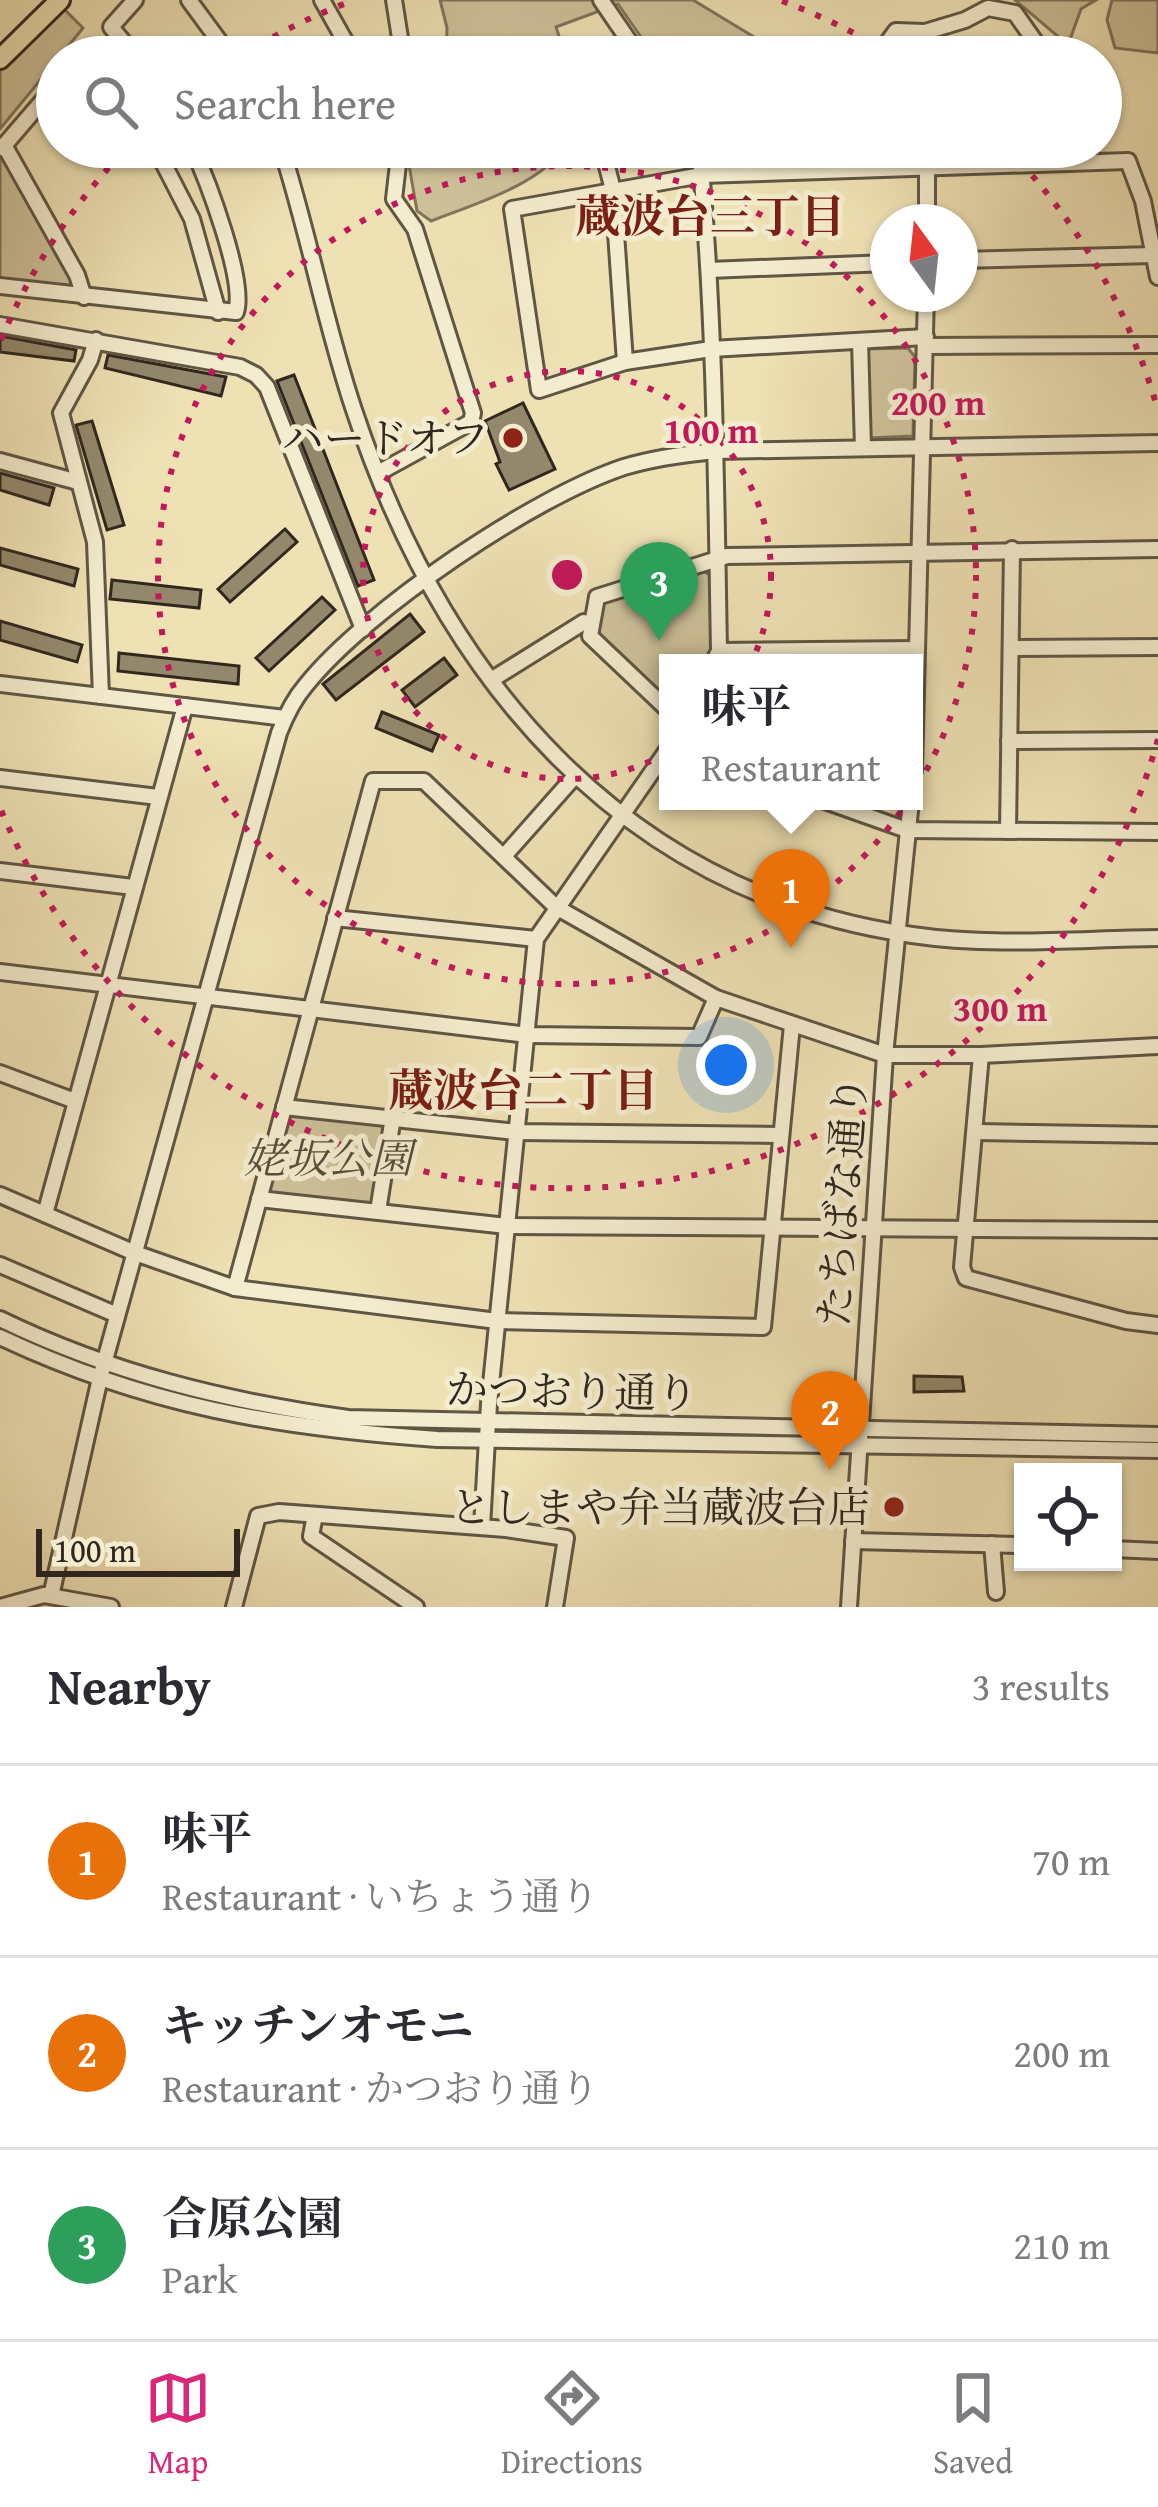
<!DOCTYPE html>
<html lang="en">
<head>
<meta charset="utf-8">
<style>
  body { margin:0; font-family:"Gentium Book Plus","Noto Serif JP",serif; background:#f7f7f7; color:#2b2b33 }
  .controls { position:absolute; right:36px; bottom:36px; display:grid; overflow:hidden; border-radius:0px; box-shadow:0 3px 9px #0004 }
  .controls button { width:108px; height:108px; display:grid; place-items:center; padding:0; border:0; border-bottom:3px solid #e1e1e2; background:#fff; color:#2b2b33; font:60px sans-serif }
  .compass { position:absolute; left:870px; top:204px; width:108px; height:108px; border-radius:50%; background:#fff; box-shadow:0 3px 9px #0004; rotate:345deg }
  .scale { position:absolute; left:36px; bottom:30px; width:204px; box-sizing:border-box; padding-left:12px; border:6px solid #31271e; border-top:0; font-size:33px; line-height:42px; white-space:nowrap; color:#31271e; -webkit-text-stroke:9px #f4ecce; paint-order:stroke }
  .you { position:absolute; left:726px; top:1065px; width:42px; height:42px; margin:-30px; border:9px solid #fff; border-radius:50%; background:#1a73e8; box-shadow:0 0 0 18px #1a73e833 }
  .badge { display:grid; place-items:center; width:78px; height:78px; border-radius:50%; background:#db2777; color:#fff; font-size:39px; font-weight:700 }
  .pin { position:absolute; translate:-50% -99px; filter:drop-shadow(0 3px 6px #0008) }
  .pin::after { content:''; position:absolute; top:63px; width:42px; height:36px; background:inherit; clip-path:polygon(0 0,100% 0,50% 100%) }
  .popup { position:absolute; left:659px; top:654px; width:264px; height:156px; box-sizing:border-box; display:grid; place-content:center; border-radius:0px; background:#fff; filter:drop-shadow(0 3px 9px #0005); font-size:39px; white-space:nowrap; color:#7c7c81 }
  .popup b { font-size:45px; color:#2b2b33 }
  .popup::after { content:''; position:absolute; left:50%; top:100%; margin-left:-24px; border:24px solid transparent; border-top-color:#fff }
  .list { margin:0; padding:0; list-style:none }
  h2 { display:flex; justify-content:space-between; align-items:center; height:156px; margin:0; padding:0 48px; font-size:51px }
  h2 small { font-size:39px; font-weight:400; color:#7c7c81 }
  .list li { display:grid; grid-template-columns:78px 1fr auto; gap:36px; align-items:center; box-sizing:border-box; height:192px; padding:0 48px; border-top:3px solid #e1e1e2 }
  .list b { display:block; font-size:45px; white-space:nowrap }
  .list p { margin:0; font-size:39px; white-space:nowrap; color:#7c7c81 }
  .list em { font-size:39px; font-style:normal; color:#7c7c81 }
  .icon { flex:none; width:66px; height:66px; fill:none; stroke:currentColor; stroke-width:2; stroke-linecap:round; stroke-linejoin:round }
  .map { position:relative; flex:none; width:1158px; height:1607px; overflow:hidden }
  .search { position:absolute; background:#fff; box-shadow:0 3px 9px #0004; left:36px; right:36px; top:36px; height:132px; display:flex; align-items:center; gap:30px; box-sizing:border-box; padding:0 42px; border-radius:66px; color:#7c7c81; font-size:45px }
  .sheet { height:732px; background:#fff }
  nav { display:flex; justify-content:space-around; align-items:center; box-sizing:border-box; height:168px; border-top:3px solid #e1e1e2; background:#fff; font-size:33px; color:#7c7c81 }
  nav a { display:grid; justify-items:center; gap:6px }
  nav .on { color:#db2777 }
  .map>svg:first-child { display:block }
</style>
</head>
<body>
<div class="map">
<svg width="1158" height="1607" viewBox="0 0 1158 1607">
  <rect width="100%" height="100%" fill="#eee1b4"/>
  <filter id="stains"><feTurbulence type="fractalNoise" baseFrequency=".00167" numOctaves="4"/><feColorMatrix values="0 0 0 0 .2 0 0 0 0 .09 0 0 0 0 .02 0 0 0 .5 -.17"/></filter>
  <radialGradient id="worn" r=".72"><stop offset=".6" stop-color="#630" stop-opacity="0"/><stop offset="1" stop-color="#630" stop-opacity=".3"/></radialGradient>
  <g fill="#cec19a" stroke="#80745c" stroke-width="3">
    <path d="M 440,0 L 693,0 L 787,57 L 655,57 L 618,4 L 556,27 L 566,57 L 446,57 L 447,28 Z"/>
    <path d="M 1015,0 L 1096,0 L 1081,9 L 1068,45 Z"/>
    <path d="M 1112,0 L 1158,0 L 1158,53 L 1115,48 L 1107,20 Z"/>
    <path d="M 60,5 L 83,28 L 0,129 L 0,62 Z"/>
    <path d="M 424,147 L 564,147 C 541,185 471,205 431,221 L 417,211 L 409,165 Z"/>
    <path d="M 0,151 L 84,297 L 0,286 Z"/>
    <path d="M 908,348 L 915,357 L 913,436 L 866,438 L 864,349 Z"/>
    <path d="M 698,569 L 712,576 L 713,648 L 705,663 L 668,663 L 668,701 L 598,634 L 597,621 L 605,599 Z"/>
    <path d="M 284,1107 L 393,1117 L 378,1211 L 259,1199 Z"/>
  </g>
  <g fill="#93886c" stroke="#31271e" stroke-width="3">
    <path d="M 0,336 L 76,350 L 74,361 L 0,352 Z"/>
    <path d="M 108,355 L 226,377 L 221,396 L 105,368 Z"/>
    <path d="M 294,375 L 374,580 L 358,586 L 277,381 Z"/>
    <path d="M 523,403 L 555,469 L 509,490 L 496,464 L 500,462 L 485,421 Z"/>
    <path d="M 92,421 L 124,525 L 107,530 L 76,425 Z"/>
    <path d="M 0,473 L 54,488 L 49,505 L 0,490 Z"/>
    <path d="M 285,529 L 297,542 L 230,602 L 218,589 Z"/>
    <path d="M 0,548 L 78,569 L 74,586 L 0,565 Z"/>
    <path d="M 112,580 L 201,590 L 199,608 L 110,599 Z"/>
    <path d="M 322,597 L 335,610 L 269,671 L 256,658 Z"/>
    <path d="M 410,614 L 424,632 L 336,700 L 323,684 Z"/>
    <path d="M 0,621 L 82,645 L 77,662 L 0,640 Z"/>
    <path d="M 119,653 L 239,666 L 238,684 L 118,671 Z"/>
    <path d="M 444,658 L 457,675 L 415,707 L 402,690 Z"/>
    <path d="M 382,712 L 439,735 L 432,751 L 376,728 Z"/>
    <path d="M 914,1376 L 962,1377 L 964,1391 L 914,1392 Z"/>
  </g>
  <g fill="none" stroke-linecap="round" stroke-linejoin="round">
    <g stroke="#605644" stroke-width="20">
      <g id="minor">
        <path d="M 135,0 L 111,27 L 136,57"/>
        <path d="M 189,0 L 231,57"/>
        <path d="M 322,0 L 354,57"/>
        <path d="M 394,0 L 403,57"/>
        <path d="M 601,0 L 640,57"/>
        <path d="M 80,57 L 84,52 L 88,57"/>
        <path d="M 613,57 L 629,43"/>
        <path d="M 877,57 L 896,31 L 925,32 L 965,20 L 988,8 L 1015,13 L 1046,57"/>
        <path d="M 4,145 L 77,275 L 84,297"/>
        <path d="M 155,147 L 192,219 L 218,312"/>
        <path d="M 281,147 C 309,234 325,324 354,410 C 443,678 621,893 912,935 C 993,947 1077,939 1158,938"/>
        <path d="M 602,147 L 613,190 L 625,362"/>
        <path d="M 699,147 C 715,314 716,483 719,651 L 713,663"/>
        <path d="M 2,148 L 57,84"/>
        <path d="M 927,222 L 927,169"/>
        <path d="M 960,260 L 1154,255"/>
        <path d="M 709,270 L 888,263"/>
        <path d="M 0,286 L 236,312 C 246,281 207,179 192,147"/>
        <path d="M 0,325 L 240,367 L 256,375 L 267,387 L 363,629"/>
        <path d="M 926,337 L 711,349 L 625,362 L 539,390 L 512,209 L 702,175 L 1128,161 L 1143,201 L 1158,277"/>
        <path d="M 96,340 L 90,360 L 61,413 L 95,542 L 101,696"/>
        <path d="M 860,341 L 863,448"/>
        <path d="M 925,346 L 1158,345"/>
        <path d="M 0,461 L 78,482"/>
        <path d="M 378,473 L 471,422 L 473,413 L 415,229 L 394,199 L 400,147"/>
        <path d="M 1011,648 L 1158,647"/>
        <path d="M 719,651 L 917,649"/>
        <path d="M 491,680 L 584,622 L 589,624"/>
        <path d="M 0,684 L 285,718"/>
        <path d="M 668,710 L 590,636 L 597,597 L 727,556 L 1158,549"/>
        <path d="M 1009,741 L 1158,740"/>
        <path d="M 914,771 L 926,294"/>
        <path d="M 0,778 L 158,797"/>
        <path d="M 825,801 L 907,830 L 1158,832"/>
        <path d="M 1008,831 L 1012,549"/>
        <path d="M 504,856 L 575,776"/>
        <path d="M 0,871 L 133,887"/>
        <path d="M 335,918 L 536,939"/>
        <path d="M 0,972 L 528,1035 L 699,1037 L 716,998"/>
        <path d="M 981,1055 L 962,1267 L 966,1278 L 1126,1321 L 1158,1325"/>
        <path d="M 0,1073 L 75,1101"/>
        <path d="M 284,1107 L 516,1132 L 780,1135"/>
        <path d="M 977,1132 L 1158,1135"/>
        <path d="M 0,1195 L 135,1253 L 235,1288 L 497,1321 L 763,1327 L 792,1025"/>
        <path d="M 259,1199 L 507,1226 L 1158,1230"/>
        <path d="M 378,1211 L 393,1117"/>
        <path d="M 45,1214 L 185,706"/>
        <path d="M 0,1265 L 117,1315"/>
        <path d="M 235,1288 L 373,781 L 424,781 L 556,907 L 716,998 L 885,1055 L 981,1055 L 1158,1046"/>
        <path d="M 0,1319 C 111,1373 226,1401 348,1418 L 1158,1435"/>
        <path d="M 0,1337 C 146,1406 278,1428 437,1439 L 1158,1450"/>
        <path d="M 315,1515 L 311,1536 L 416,1607"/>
        <path d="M 482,1527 L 489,1404 L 536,939 L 668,749"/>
        <path d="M 853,1541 L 1023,1545"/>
        <path d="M 992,1544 L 996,1592"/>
        <path d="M 1113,1549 L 1158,1551"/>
        <path d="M 51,1596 L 100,1378 L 279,733 C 286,715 293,700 306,685 C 366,610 533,497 624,467 C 654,458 684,454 715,451 L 1158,443"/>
        <path d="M 0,1607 L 44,1595 L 111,1607"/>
        <path d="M 234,1607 L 258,1516 L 279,1512 L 506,1529 L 566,1538 L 555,1607"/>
        <path d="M 849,1607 L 885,1055 L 911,801"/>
      </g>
    </g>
    <g stroke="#31271e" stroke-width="24">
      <path id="major" d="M 0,59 L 60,0"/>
    </g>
    <use href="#minor" stroke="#f4ecce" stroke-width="14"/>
    <use href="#major" stroke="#eee1b4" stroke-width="18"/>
  </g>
  <g fill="none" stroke="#c2185b" stroke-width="6" stroke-dasharray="6 12">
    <circle cx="567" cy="575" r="204"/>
    <circle cx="567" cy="575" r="409"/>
    <path d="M1158 739A613 613 0 0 1 1 810M1 340A613 613 0 0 1 126 149M242 55A613 613 0 0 1 352 1M782 1A613 613 0 0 1 892 55M1008 149A613 613 0 0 1 1158 411"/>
  </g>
  <g fill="#8f2418" stroke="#f4ecce" stroke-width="4.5">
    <circle cx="513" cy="438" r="12"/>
    <circle cx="894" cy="1507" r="12"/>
  </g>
  <g text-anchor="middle" stroke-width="10" stroke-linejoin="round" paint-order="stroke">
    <g font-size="42" fill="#31271e" stroke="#f4ecce" text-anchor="end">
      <text x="489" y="453">ハードオフ</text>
      <text x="870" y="1522">としまや弁当蔵波台店</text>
    </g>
    <g font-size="42" font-style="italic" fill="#584e3d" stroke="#f4ecce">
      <text x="328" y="1173">姥坂公園</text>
    </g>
    <g font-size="42" fill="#31271e" stroke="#f4ecce">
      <text transform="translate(842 1201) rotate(-86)" y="15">たちばな通り</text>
      <text transform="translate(572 1391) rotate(1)" y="15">かつおり通り</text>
    </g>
    <g font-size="45" font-weight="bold" fill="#7a1f14" stroke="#f4ecce">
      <text x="710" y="232">蔵波台三丁目</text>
      <text x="523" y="1106">蔵波台二丁目</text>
    </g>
  </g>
  <circle cx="567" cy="575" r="18" fill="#c2185b" stroke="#f4ecce" stroke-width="6"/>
  <g font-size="36" text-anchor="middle" font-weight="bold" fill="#c2185b" stroke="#f4ecce" stroke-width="10" stroke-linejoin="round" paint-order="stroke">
    <text x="938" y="415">200 m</text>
    <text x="711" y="443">100 m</text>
    <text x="1000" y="1021">300 m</text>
  </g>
  <rect width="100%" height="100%" filter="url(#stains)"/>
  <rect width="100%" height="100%" fill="url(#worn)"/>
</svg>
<div class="controls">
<button><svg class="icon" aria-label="locate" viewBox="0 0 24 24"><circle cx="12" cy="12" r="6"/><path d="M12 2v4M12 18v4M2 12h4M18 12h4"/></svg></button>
</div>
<svg class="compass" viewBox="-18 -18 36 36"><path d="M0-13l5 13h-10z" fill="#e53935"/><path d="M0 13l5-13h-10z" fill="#7c7c81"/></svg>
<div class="scale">100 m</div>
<div class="you"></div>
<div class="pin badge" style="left:791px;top:948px;background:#e8710a">1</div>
<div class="popup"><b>味平</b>Restaurant</div>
<div class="pin badge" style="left:830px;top:1470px;background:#e8710a">2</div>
<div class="pin badge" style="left:659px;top:641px;background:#2e9e5b">3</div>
<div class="search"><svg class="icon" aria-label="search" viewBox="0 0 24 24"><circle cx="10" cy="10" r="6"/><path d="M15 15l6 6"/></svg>Search here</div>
</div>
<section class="sheet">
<h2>Nearby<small>3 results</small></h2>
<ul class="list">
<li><span class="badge" style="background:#e8710a">1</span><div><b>味平</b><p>Restaurant · いちょう通り</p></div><em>70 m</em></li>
<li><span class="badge" style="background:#e8710a">2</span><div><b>キッチンオモニ</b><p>Restaurant · かつおり通り</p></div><em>200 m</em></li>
<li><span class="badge" style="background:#2e9e5b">3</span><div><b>合原公園</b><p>Park</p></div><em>210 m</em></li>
</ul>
</section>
<nav>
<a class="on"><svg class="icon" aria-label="map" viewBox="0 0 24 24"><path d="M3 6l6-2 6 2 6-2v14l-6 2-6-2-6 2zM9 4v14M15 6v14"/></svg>Map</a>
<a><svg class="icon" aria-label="directions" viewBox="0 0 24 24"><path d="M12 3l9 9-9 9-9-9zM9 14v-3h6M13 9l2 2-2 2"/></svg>Directions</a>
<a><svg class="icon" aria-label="saved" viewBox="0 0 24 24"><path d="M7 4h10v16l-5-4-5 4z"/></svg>Saved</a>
</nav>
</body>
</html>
